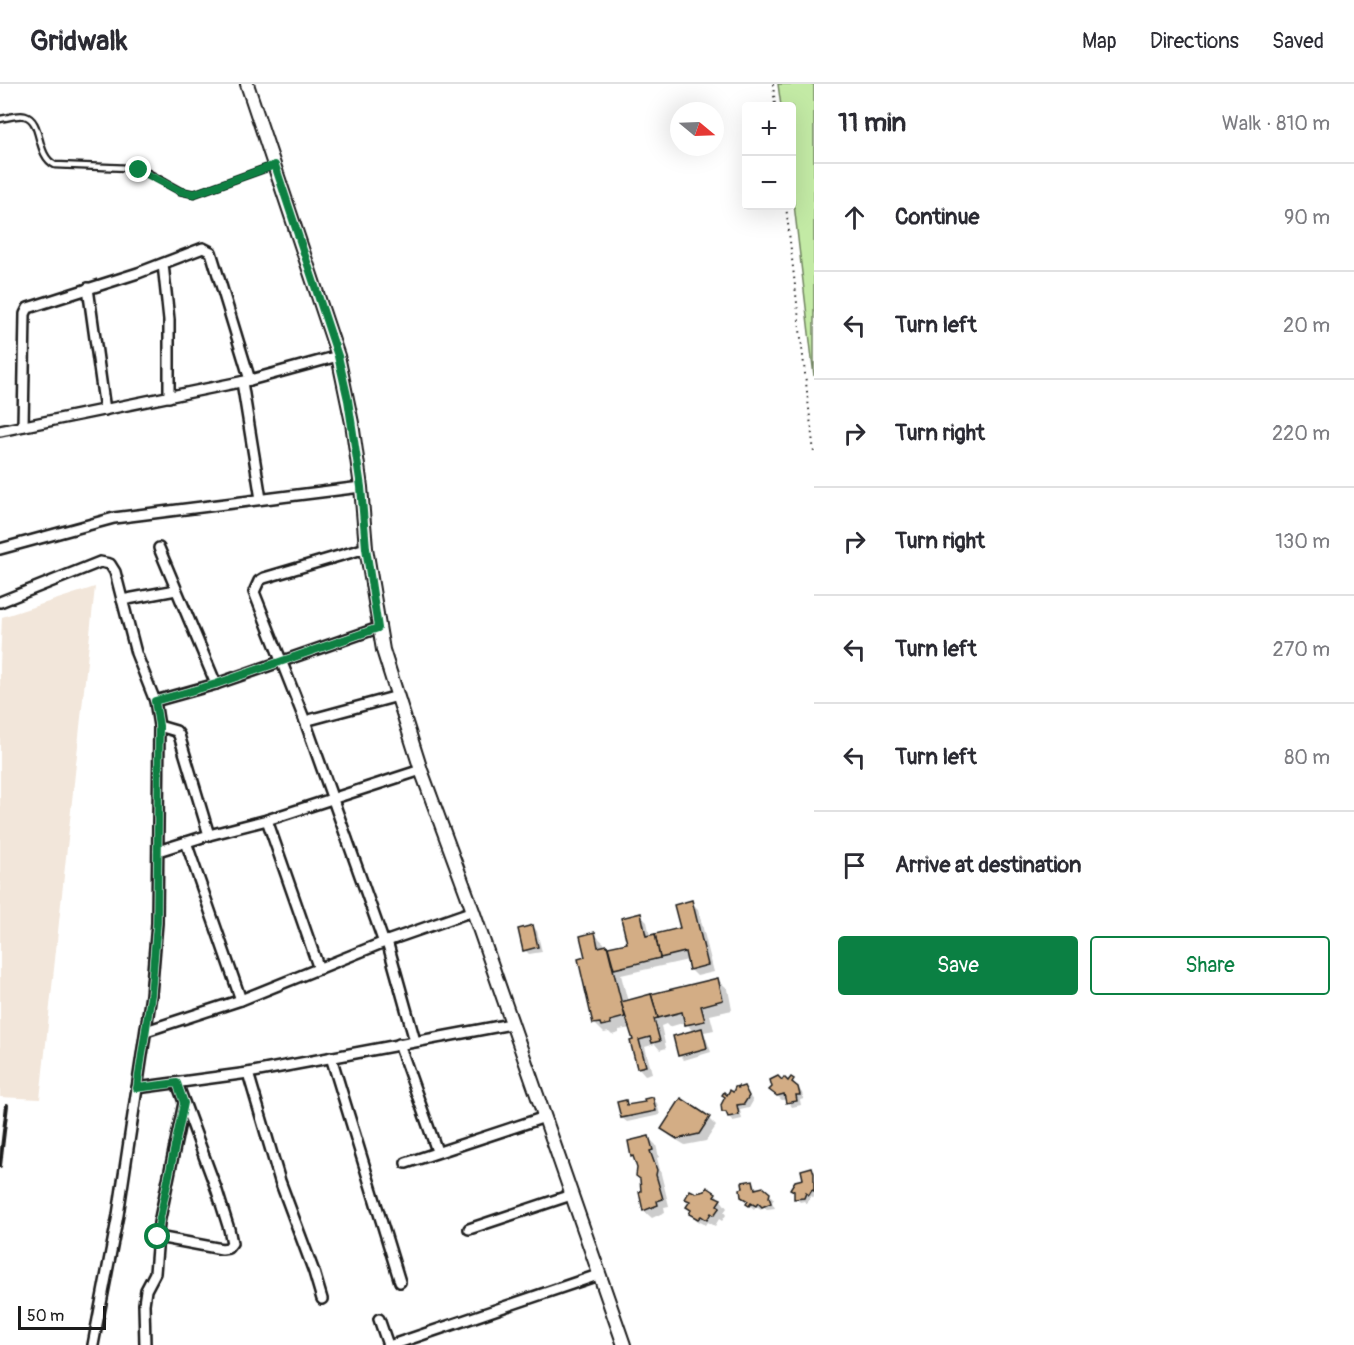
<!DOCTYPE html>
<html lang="en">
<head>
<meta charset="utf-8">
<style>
  body { margin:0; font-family:Pangolin,sans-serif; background:#f7f7f7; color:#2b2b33 }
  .controls { position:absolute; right:18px; top:18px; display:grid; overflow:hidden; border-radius:6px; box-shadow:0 6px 24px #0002 }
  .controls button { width:54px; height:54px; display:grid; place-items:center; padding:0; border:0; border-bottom:2px solid #e1e1e2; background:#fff; color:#2b2b33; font:30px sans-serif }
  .compass { position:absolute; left:670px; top:18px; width:54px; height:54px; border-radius:50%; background:#fff; box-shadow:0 6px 24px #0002; rotate:109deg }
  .scale { position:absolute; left:18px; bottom:15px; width:88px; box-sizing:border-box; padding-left:6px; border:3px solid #1c1c1c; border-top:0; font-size:16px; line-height:21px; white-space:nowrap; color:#1c1c1c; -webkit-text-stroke:4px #fff; paint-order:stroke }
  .stop { position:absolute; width:18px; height:18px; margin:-14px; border:4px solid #0b8043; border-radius:50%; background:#fff }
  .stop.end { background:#0b8043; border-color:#fff; box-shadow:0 2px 6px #0008 }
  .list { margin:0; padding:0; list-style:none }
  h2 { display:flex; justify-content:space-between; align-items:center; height:78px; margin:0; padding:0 24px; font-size:26px }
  h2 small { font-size:20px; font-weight:400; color:#7c7c81 }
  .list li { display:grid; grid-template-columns:39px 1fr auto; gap:18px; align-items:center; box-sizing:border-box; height:108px; padding:0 24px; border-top:2px solid #e1e1e2 }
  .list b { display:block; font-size:22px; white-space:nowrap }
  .list em { font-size:20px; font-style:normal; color:#7c7c81 }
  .actions { display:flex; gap:12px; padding:18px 24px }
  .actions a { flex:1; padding:14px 0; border:2px solid #0b8043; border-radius:6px; text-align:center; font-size:21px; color:#0b8043 }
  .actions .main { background:#0b8043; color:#fff }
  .icon { flex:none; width:33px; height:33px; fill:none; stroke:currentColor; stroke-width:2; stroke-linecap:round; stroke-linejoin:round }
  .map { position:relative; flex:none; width:814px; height:1261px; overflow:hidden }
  header { display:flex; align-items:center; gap:36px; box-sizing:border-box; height:84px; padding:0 30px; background:#fff; border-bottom:2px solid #e1e1e2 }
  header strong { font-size:28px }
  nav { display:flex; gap:33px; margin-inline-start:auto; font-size:21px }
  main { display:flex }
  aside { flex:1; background:#fff }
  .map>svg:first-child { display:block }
</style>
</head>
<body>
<header>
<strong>Gridwalk</strong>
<nav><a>Map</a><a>Directions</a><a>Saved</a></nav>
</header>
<main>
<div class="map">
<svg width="814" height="1261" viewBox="0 0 814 1261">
  <rect width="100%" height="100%" fill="#fff"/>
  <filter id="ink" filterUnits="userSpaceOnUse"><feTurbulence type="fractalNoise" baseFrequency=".0167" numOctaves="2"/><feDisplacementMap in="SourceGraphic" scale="12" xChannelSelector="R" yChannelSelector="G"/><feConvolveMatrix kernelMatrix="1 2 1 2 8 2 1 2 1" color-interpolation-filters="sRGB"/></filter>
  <g filter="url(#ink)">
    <path fill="#f2e6da" d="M 95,503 L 40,1015 L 0,1013 L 0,581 L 2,533 Z"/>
    <path fill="#c3eaa5" stroke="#708360" stroke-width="1.5" d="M 778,0 L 814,0 L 814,292 L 792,103 L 792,22 L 781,22 Z"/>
    <g fill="#0003">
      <path d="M 691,818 L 698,825 L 714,888 L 697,892 L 690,885 L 688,876 L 621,891 L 628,918 L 718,896 L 728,905 L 732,926 L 710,931 L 714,946 L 704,948 L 711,968 L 684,976 L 679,971 L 693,948 L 686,938 L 669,943 L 666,940 L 661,942 L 666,964 L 660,966 L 655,960 L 645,963 L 652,989 L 645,991 L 638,983 L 635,957 L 631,944 L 619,946 L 619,949 L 612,951 L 609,948 L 604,949 L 595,940 L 587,875 L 594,850 L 604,859 L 605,863 L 609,864 L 629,860 L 640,831 L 647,838 L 650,852 L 682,845 Z"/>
      <path d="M 533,843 L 537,847 L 542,868 L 529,870 L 525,866 Z"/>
      <path d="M 791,995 L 802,1009 L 804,1015 L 800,1016 L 801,1021 L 792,1023 L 787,1015 L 782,1016 L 776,1011 Z"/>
      <path d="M 744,1004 L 753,1017 L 749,1024 L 740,1026 L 742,1035 L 733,1037 L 724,1028 L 728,1013 Z"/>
      <path d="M 652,1014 L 657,1019 L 660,1031 L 627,1038 L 622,1034 L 626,1018 L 630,1022 L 647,1019 Z"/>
      <path d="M 681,1016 L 709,1035 L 716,1042 L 706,1057 L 685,1061 L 670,1052 L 663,1045 Z"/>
      <path d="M 649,1054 L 656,1061 L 659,1073 L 657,1074 L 669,1122 L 664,1123 L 665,1128 L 652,1134 L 644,1127 L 639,1084 L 633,1072 Z"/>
      <path d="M 811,1085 L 814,1088 L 814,1114 L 811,1112 L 807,1120 L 804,1117 L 800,1118 L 796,1114 Z"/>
      <path d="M 753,1097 L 758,1106 L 769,1110 L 774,1115 L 772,1118 L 775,1124 L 767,1125 L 763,1122 L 761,1125 L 756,1122 L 754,1125 L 748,1120 Z"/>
      <path d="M 708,1105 L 716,1110 L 727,1124 L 724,1128 L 726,1131 L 722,1137 L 719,1135 L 715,1142 L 708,1138 L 706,1141 L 698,1137 L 691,1130 L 693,1127 L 691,1118 L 687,1115 L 706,1108 Z"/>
    </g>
    <g fill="#d3ad85" stroke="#1c1c1c" stroke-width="1.5">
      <path d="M 692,816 L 708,881 L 689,886 L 685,868 L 660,874 L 655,850 L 680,844 L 674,821 Z"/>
      <path d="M 641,829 L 646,852 L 655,850 L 660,874 L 614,885 L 608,863 L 627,859 L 621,834 Z"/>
      <path d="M 533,841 L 538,863 L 523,867 L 518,845 Z"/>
      <path d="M 595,848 L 598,863 L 607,861 L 625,933 L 610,937 L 611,940 L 601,942 L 600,939 L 593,940 L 578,875 L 585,873 L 580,852 Z"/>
      <path d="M 718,894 L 723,916 L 701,922 L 705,937 L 685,941 L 682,928 L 658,934 L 651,910 Z"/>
      <path d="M 651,910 L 658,934 L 654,935 L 660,957 L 652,959 L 650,953 L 639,956 L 646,982 L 637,984 L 630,957 L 633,956 L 621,918 Z"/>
      <path d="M 702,944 L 707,964 L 678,972 L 673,952 Z"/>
      <path d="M 778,992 L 782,996 L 784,993 L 788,997 L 791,993 L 794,995 L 792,998 L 798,1003 L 800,1011 L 796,1011 L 797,1017 L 786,1019 L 784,1010 L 777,1012 L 769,1006 L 772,1003 L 770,996 Z"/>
      <path d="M 738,1002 L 738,1004 L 744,1002 L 749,1012 L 744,1020 L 737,1021 L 739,1031 L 728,1033 L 726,1028 L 722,1028 L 721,1021 L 725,1013 L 722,1011 L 724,1008 L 727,1011 L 730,1006 L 733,1008 L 735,1003 Z"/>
      <path d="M 653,1013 L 656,1027 L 621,1034 L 617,1018 L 626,1016 L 627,1021 L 645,1018 L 644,1015 Z"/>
      <path d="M 681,1014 L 710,1033 L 699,1050 L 677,1055 L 661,1045 Z"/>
      <path d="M 649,1052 L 653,1066 L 650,1067 L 657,1086 L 656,1091 L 663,1115 L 657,1117 L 658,1121 L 643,1127 L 639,1108 L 641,1107 L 640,1095 L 636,1092 L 637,1084 L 633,1072 L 631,1073 L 628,1057 Z"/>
      <path d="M 812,1083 L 814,1089 L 814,1107 L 812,1106 L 809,1111 L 806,1109 L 804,1114 L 794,1115 L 794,1107 L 790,1105 L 795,1097 L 803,1095 L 801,1086 Z"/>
      <path d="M 753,1096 L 755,1105 L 763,1103 L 770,1109 L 769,1113 L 771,1119 L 762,1123 L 758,1119 L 756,1122 L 751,1119 L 749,1122 L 746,1120 L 748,1117 L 741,1113 L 740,1105 L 743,1104 L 742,1098 Z"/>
      <path d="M 707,1103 L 716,1109 L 714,1112 L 721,1115 L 717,1121 L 720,1123 L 714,1131 L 711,1129 L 707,1136 L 701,1132 L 698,1135 L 689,1130 L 691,1126 L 686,1123 L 690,1117 L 685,1115 L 690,1106 L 696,1109 L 705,1107 Z"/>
    </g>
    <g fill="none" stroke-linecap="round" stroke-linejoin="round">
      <g stroke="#1c1c1c" stroke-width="9">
        <path id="service" d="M 0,35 C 8,34 18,30 25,32 C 43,37 35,71 55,81 L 129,84 L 148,89 L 180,107 L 194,110 L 272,82"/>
      </g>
      <g stroke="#1c1c1c" stroke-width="14">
        <g id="minor">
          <path d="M 163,180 L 169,236 L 169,313"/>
          <path d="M 88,204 L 105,326"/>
          <path d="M 242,298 L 261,415"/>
          <path d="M 23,342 L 25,230 L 28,224 L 138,189 L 203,164 L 211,168 L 250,296"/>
          <path d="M 0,347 L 250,296 L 338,272"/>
          <path d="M 159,464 L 216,600"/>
          <path d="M 366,464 L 264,494 L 259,497 L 254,508 L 305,637 L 384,859"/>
          <path d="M 0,465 L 114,434 L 361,403"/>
          <path d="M 122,516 L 176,506"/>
          <path d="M 0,518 L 100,478 L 110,480 L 115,488 L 136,569 L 155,617 L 159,642 L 157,839 L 151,911 L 118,1131 L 93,1261"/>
          <path d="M 155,617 L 216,600 L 378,544"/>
          <path d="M 305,637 L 398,612"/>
          <path d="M 267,736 L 319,885"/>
          <path d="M 209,751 L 267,736 L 421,686"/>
          <path d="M 186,758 L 241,916"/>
          <path d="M 158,767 L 209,751 L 179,651 L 176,647 L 159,642"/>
          <path d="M 387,857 L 415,957"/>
          <path d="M 146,947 L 241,916 L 387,857 L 473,827"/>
          <path d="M 399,960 L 437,1067"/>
          <path d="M 331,973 L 400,1198"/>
          <path d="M 248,989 L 280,1097 L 314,1188 L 322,1215"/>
          <path d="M 137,1004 L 248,989 L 511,940"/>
          <path d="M 406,1079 L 545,1033"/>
          <path d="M 469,1145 L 571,1111"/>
          <path d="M 158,1153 L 222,1165 L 228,1164 L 232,1159 L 229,1145 L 217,1107 L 177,999"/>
          <path d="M 379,1235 L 388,1261"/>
          <path d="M 145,1261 L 144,1220 L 146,1206 L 155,1189 L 159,1139 L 184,1019"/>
          <path d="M 392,1261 L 598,1191"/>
        </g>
      </g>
      <g stroke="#1c1c1c" stroke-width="16">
        <path id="tertiary" d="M 247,0 L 338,272 L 352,339 L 361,403 L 366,464 L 383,566 L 421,686 L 473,827 L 624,1261"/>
      </g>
      <g stroke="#1c1c1c" stroke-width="2" stroke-dasharray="1.5 4.5" stroke-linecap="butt">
        <path d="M 773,0 L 775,22"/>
        <path d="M 786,122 L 814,369"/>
      </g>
      <use href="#service" stroke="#fff" stroke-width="4.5"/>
      <use href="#minor" stroke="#fff" stroke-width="9"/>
      <use href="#tertiary" stroke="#fff" stroke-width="12"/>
      <path stroke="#1c1c1c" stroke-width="4" d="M 0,1082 L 7,1021"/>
    </g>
  </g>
  <g fill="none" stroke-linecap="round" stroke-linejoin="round" filter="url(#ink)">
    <path stroke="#0b8043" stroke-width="8" d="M 139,86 L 180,107 L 194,110 L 275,81 L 338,272 L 348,316 L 361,403 L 366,464 L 378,544 L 216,600 L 155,617 L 159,642 L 157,839 L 151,911 L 137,1004 L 177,999 L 184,1019 L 159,1139 L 158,1153"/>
  </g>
</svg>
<div class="controls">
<button>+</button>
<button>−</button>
</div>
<svg class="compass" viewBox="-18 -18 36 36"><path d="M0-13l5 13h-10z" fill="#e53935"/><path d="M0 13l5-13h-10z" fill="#7c7c81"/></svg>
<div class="scale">50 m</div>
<div class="stop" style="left:158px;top:1153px"></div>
<div class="stop end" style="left:139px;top:86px"></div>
</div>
<aside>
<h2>11 min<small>Walk · 810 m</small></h2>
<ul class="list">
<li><svg class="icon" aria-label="ahead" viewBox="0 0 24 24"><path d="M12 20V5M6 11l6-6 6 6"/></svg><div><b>Continue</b></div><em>90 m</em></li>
<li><svg class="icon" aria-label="left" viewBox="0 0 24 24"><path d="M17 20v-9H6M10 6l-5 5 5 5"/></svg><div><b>Turn left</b></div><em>20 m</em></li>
<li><svg class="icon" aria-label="right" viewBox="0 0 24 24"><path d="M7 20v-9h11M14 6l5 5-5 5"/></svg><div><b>Turn right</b></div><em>220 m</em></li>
<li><svg class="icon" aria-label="right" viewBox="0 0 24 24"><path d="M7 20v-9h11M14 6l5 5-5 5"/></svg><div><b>Turn right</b></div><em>130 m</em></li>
<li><svg class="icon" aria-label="left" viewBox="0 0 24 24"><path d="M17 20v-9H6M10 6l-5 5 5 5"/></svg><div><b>Turn left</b></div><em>270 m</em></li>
<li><svg class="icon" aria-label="left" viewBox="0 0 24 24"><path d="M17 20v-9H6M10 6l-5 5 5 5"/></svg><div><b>Turn left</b></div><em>80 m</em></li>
<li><svg class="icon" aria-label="arrive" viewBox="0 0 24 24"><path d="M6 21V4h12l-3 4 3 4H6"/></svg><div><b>Arrive at destination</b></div></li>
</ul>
<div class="actions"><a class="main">Save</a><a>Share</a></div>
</aside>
</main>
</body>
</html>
